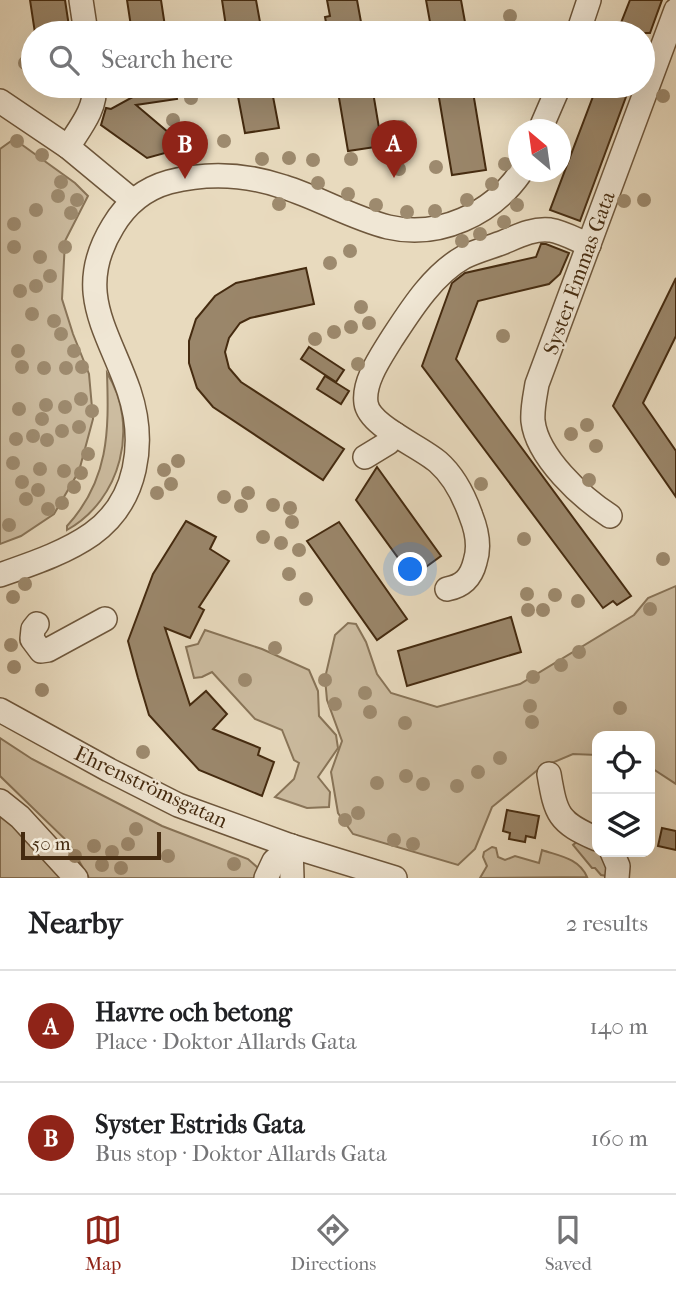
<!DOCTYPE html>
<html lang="en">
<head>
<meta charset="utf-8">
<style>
  body { margin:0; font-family:"IM FELL French Canon",serif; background:#f2f2f2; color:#202124 }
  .controls { position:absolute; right:21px; bottom:21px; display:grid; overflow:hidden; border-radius:14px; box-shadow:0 7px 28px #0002 }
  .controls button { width:63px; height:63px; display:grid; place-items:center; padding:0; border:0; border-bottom:2px solid #e0e0e0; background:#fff; color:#202124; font:35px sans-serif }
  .compass { position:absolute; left:508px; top:119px; width:63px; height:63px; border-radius:50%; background:#fff; box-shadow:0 7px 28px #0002; rotate:331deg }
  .scale { position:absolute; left:21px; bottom:18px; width:140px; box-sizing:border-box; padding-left:7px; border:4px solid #452b10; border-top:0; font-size:19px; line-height:24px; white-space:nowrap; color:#452b10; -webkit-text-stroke:5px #f0e7d5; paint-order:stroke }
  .you { position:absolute; left:411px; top:570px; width:24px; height:24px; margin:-18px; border:5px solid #fff; border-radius:50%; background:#1a73e8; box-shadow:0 0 0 10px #1a73e833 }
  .badge { display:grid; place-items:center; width:46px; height:46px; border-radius:50%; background:#8f2418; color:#fff; font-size:23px; font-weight:700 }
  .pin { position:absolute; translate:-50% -58px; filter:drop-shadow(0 2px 4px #0008) }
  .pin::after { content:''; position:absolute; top:37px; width:24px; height:21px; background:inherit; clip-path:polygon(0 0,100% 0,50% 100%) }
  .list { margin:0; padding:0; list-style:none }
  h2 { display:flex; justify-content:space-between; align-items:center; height:91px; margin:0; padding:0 28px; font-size:30px }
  h2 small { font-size:23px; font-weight:400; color:#757577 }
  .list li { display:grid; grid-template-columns:46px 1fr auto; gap:21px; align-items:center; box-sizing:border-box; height:112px; padding:0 28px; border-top:2px solid #e0e0e0 }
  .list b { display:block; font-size:26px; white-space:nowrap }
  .list p { margin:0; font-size:23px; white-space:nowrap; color:#757577 }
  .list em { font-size:23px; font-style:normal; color:#757577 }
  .icon { flex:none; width:38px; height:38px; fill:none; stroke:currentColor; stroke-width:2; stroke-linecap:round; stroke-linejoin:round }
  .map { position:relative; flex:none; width:676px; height:878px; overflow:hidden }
  .search { position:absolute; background:#fff; box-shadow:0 7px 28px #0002; left:21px; right:21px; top:21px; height:77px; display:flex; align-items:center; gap:18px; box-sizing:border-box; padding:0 24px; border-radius:38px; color:#757577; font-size:26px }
  .sheet { height:315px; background:#fff }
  nav { display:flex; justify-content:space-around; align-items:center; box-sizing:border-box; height:98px; border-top:2px solid #e0e0e0; background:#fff; font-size:19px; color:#757577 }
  nav a { display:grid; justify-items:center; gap:4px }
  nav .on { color:#8f2418 }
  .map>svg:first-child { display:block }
</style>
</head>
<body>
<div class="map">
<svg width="676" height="878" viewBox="0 0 676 878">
  <rect width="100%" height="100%" fill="#e8dabe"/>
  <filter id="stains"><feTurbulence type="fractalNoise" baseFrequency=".00286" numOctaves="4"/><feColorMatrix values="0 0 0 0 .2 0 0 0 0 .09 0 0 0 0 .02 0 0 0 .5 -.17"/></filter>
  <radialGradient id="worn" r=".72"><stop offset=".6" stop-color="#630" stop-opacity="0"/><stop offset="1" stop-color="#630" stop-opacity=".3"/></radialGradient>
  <g fill="#ccbca0" stroke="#887458" stroke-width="2">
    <path d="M 14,139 L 75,183 L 88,196 L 65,241 L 62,299 L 73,334 L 89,374 L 93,419 L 79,471 L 54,514 L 21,536 L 0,544 L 0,149 Z"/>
    <path d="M 107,373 C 140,426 121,500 67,530 L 67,526 C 109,480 109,432 107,373 Z"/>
    <path d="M 676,586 L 676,784 L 650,767 L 650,736 L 597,736 L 597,755 L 573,754 L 540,768 L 492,807 L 475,849 L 458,865 L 353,834 L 338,813 L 331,772 L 342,741 L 327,700 L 325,678 L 335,635 L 348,623 L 356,624 L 366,642 L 377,674 L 391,693 L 437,707 L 520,684 L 634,615 L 648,598 Z"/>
    <path d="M 205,630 L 262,649 L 309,670 L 318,691 L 319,716 L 336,735 L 338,748 L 318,777 L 330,792 L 329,807 L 307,808 L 275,797 L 294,779 L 299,763 L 294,760 L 282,730 L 255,719 L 212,672 L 202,677 L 194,678 L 186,647 L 198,644 Z"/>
    <path d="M 0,738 L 32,759 L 162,826 L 248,859 L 265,874 L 263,878 L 89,878 L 68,842 L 0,776 Z"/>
    <path d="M 0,815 L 26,837 L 62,878 L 0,878 Z"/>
    <path d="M 579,840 L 597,849 L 597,852 L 608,852 L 607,876 L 601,875 L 595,868 L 592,868 L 573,845 Z"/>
    <path d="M 492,847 L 496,848 L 498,857 L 505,860 L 515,856 L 539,863 L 542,850 C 559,856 579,858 587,877 L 480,878 L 487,866 L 483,857 L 484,852 Z"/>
  </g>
  <g fill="#9a866a" stroke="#452b10" stroke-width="2">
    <path d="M 30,0 L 65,0 L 70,33 L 35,33 Z"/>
    <path d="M 127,0 L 161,0 L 166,33 L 132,33 Z"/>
    <path d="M 222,0 L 256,0 L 262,33 L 227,33 Z"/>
    <path d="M 327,0 L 357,0 L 363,33 L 328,33 L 325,17 L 330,16 Z"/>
    <path d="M 426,0 L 461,0 L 467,33 L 432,33 Z"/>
    <path d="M 630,0 L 662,0 L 650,33 L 617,33 Z"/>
    <path d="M 141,86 L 175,86 L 177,99 L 136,105 L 169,133 L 165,153 L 147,158 L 101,125 L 106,108 L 111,109 L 142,92 Z"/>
    <path d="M 236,86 L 271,86 L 279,128 L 245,133 Z"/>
    <path d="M 337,86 L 372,86 L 382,146 L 348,151 Z"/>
    <path d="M 437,86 L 472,86 L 486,170 L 452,175 Z"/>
    <path d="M 597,86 L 630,86 L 580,221 L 550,210 Z"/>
    <path d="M 541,244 L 546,244 L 569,253 L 560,274 L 549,284 L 478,301 L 456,359 L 631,596 L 617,605 L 613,601 L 603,608 L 422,366 L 452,283 L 465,273 L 536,257 Z"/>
    <path d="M 306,268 L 314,304 L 250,318 L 240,323 L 229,338 L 225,352 L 229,368 L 241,382 L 344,449 L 323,480 L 213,407 L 197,388 L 189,363 L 189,341 L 196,319 L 215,296 L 236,283 Z"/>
    <path d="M 676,278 L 676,336 L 643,403 L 676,451 L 676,497 L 613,406 Z"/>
    <path d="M 309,347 L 344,370 L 336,382 L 301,359 Z"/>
    <path d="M 325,376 L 349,391 L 341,404 L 317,389 Z"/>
    <path d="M 377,467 L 441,556 L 412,577 L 356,500 Z"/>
    <path d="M 186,521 L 216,537 L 210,549 L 229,561 L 199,607 L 204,610 L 190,638 L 165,628 L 190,705 L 206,691 L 227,714 L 213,729 L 260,748 L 258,755 L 274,762 L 262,796 L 199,770 L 149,715 L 138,678 L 128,641 L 153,574 Z"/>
    <path d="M 339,522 L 407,619 L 377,640 L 307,541 Z"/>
    <path d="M 511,617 L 521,652 L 407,686 L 398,651 Z"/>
    <path d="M 507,810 L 539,816 L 535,838 L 526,836 L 525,842 L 509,839 L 510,833 L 503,831 Z"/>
    <path d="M 662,828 L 676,831 L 676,850 L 658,846 Z"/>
  </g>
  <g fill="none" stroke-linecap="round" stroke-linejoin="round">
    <g stroke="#6e573c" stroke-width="26">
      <g id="minor">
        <path d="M 81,0 L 86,33"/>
        <path d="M 578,33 L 589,0"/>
        <path d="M 0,101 L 68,147 L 132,200"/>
        <path d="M 540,130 L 559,86"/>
        <path d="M 68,147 C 79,129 97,108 94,86"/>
        <path d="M 365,457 L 388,443 L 395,434"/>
        <path d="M 610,516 C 582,498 537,457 533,421 C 532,409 535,396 537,384 L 676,10"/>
        <path d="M 0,575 C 31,564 65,553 92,534 C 138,501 146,442 129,391 C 108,330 73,291 113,226 C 126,204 144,189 169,182 C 208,172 246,174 284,187 C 319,198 352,218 388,227 C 439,239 492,214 521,172"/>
        <path d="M 447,589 C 463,586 471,578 475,562 C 480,547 477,531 471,516 C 464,496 454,476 438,462 C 420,446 369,426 366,403 C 363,382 380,358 391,340 C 410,311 432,275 464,257 C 476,251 491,247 504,242 C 518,236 534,228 550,230 C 563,232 577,240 589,245"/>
        <path d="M 37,624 L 33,629 L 32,639 L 41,651 L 48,650 L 105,619"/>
        <path d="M 0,710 L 109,770 L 178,805 L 291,846 L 395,878"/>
        <path d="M 549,774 C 556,815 558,822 597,839"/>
        <path d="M 0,801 L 20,817 L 76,878"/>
        <path d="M 291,846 L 292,878"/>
        <path d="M 612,852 L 618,866 L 617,878"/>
        <path d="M 266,878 L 274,861 L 291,846"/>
      </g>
    </g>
    <use href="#minor" stroke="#f0e7d5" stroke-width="23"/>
  </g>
  <g fill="#9d8a6e">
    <circle cx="510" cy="16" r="7"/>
    <circle cx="25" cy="63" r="7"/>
    <circle cx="663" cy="96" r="7"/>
    <circle cx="191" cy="98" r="7"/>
    <circle cx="173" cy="120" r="7"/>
    <circle cx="401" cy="127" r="7"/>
    <circle cx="17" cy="141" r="7"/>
    <circle cx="224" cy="141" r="7"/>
    <circle cx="184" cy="146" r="7"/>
    <circle cx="42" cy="155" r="7"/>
    <circle cx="289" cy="158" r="7"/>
    <circle cx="262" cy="159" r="7"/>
    <circle cx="351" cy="159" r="7"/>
    <circle cx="313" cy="160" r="7"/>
    <circle cx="505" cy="164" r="7"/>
    <circle cx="436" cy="167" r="7"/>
    <circle cx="399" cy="169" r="7"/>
    <circle cx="61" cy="182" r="7"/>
    <circle cx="318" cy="183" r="7"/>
    <circle cx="492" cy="184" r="7"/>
    <circle cx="348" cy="194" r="7"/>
    <circle cx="58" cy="196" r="7"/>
    <circle cx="77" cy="200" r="7"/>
    <circle cx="467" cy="200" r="7"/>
    <circle cx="644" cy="200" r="7"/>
    <circle cx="624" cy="201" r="7"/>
    <circle cx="279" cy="204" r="7"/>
    <circle cx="376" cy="205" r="7"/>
    <circle cx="517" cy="205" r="7"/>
    <circle cx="36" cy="210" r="7"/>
    <circle cx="435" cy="211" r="7"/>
    <circle cx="407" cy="212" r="7"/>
    <circle cx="71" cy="213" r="7"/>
    <circle cx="504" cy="222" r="7"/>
    <circle cx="14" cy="224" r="7"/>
    <circle cx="480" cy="234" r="7"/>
    <circle cx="462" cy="241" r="7"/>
    <circle cx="14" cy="247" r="7"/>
    <circle cx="65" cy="247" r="7"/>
    <circle cx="350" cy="251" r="7"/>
    <circle cx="40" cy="257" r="7"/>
    <circle cx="330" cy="263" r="7"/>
    <circle cx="50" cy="276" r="7"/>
    <circle cx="36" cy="286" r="7"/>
    <circle cx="20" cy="291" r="7"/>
    <circle cx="361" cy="307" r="7"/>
    <circle cx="32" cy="314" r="7"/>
    <circle cx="54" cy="321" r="7"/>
    <circle cx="369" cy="323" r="7"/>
    <circle cx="351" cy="327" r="7"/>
    <circle cx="334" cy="332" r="7"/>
    <circle cx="61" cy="334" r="7"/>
    <circle cx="503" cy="336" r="7"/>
    <circle cx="315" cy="339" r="7"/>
    <circle cx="18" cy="351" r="7"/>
    <circle cx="74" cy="351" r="7"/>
    <circle cx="358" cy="364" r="7"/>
    <circle cx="22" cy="367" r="7"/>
    <circle cx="82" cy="367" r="7"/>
    <circle cx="44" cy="368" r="7"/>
    <circle cx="66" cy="368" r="7"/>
    <circle cx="81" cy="399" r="7"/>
    <circle cx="46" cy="405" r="7"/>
    <circle cx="65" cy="407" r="7"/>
    <circle cx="19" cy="409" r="7"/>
    <circle cx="92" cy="411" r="7"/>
    <circle cx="42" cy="419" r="7"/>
    <circle cx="587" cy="425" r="7"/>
    <circle cx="79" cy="427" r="7"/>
    <circle cx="62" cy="431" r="7"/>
    <circle cx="571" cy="434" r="7"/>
    <circle cx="33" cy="436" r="7"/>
    <circle cx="16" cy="439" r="7"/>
    <circle cx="47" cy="440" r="7"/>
    <circle cx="596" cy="446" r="7"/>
    <circle cx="88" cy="454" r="7"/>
    <circle cx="178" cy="461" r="7"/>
    <circle cx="13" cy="463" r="7"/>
    <circle cx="40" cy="469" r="7"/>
    <circle cx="164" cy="470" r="7"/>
    <circle cx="64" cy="471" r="7"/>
    <circle cx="81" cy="473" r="7"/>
    <circle cx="589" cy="480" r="7"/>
    <circle cx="22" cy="482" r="7"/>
    <circle cx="171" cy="484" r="7"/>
    <circle cx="481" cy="484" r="7"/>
    <circle cx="74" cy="487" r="7"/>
    <circle cx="38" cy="490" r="7"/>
    <circle cx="157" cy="493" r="7"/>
    <circle cx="248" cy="493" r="7"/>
    <circle cx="224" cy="497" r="7"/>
    <circle cx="26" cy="499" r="7"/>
    <circle cx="62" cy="503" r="7"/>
    <circle cx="273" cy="505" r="7"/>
    <circle cx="241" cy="506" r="7"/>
    <circle cx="290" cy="508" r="7"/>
    <circle cx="48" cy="509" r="7"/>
    <circle cx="292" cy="522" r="7"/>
    <circle cx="9" cy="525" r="7"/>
    <circle cx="263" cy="537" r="7"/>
    <circle cx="524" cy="539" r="7"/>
    <circle cx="281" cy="543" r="7"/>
    <circle cx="299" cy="550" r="7"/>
    <circle cx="663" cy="559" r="7"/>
    <circle cx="289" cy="574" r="7"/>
    <circle cx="25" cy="584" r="7"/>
    <circle cx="527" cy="594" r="7"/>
    <circle cx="555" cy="595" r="7"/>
    <circle cx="13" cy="597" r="7"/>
    <circle cx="306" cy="599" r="7"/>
    <circle cx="578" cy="601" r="7"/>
    <circle cx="650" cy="609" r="7"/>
    <circle cx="528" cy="610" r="7"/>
    <circle cx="543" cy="610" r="7"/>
    <circle cx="11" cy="645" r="7"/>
    <circle cx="275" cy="648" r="7"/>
    <circle cx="579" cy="652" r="7"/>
    <circle cx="561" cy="665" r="7"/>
    <circle cx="14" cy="667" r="7"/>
    <circle cx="533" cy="677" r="7"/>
    <circle cx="245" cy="680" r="7"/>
    <circle cx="325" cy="680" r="7"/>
    <circle cx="42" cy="690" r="7"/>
    <circle cx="365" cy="693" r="7"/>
    <circle cx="335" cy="704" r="7"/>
    <circle cx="530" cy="706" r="7"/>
    <circle cx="620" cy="708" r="7"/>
    <circle cx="370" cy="712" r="7"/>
    <circle cx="532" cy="722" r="7"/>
    <circle cx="405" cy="723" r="7"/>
    <circle cx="143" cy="752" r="7"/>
    <circle cx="500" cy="758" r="7"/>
    <circle cx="478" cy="772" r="7"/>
    <circle cx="406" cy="776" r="7"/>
    <circle cx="377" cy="783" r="7"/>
    <circle cx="423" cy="784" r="7"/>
    <circle cx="457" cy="786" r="7"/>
    <circle cx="358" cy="813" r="7"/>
    <circle cx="345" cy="820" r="7"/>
    <circle cx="136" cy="829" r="7"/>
    <circle cx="394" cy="840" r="7"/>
    <circle cx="128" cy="844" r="7"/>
    <circle cx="413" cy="844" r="7"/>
    <circle cx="94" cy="846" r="7"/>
    <circle cx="112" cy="852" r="7"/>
    <circle cx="75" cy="856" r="7"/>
    <circle cx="168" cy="856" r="7"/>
    <circle cx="234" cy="864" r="7"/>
    <circle cx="102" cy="865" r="7"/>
    <circle cx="121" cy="868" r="7"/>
  </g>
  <g text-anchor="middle" stroke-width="5" stroke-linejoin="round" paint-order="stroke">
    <g font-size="21" fill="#452b10" stroke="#f0e7d5">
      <text transform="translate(579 273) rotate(-70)" y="7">Syster Emmas Gata</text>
      <text transform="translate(151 787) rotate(25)" y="7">Ehrenströmsgatan</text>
    </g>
  </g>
  <rect width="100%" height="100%" filter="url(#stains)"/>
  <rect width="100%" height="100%" fill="url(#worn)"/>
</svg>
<div class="controls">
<button><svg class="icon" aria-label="locate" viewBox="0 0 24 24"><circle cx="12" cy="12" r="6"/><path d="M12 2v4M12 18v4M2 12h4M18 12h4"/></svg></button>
<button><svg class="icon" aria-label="layers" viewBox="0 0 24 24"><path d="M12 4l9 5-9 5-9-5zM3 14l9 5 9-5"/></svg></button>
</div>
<svg class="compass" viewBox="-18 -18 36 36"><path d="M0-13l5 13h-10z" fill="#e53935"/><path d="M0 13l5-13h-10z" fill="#757577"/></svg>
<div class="scale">50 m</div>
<div class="you"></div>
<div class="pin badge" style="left:394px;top:178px">A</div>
<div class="pin badge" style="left:185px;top:179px">B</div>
<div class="search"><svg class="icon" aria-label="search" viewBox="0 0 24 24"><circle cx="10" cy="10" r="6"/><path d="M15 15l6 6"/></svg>Search here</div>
</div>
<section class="sheet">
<h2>Nearby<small>2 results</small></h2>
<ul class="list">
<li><span class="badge">A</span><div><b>Havre och betong</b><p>Place · Doktor Allards Gata</p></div><em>140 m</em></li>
<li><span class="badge">B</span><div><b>Syster Estrids Gata</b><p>Bus stop · Doktor Allards Gata</p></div><em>160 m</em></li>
</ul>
</section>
<nav>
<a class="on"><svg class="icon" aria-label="map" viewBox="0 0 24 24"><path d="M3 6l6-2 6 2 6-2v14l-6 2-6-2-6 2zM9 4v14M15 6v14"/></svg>Map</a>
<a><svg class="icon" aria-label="directions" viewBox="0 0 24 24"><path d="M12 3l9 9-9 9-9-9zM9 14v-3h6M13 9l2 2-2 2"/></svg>Directions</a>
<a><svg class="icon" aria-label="saved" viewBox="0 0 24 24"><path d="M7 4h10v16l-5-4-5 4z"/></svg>Saved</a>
</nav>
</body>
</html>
